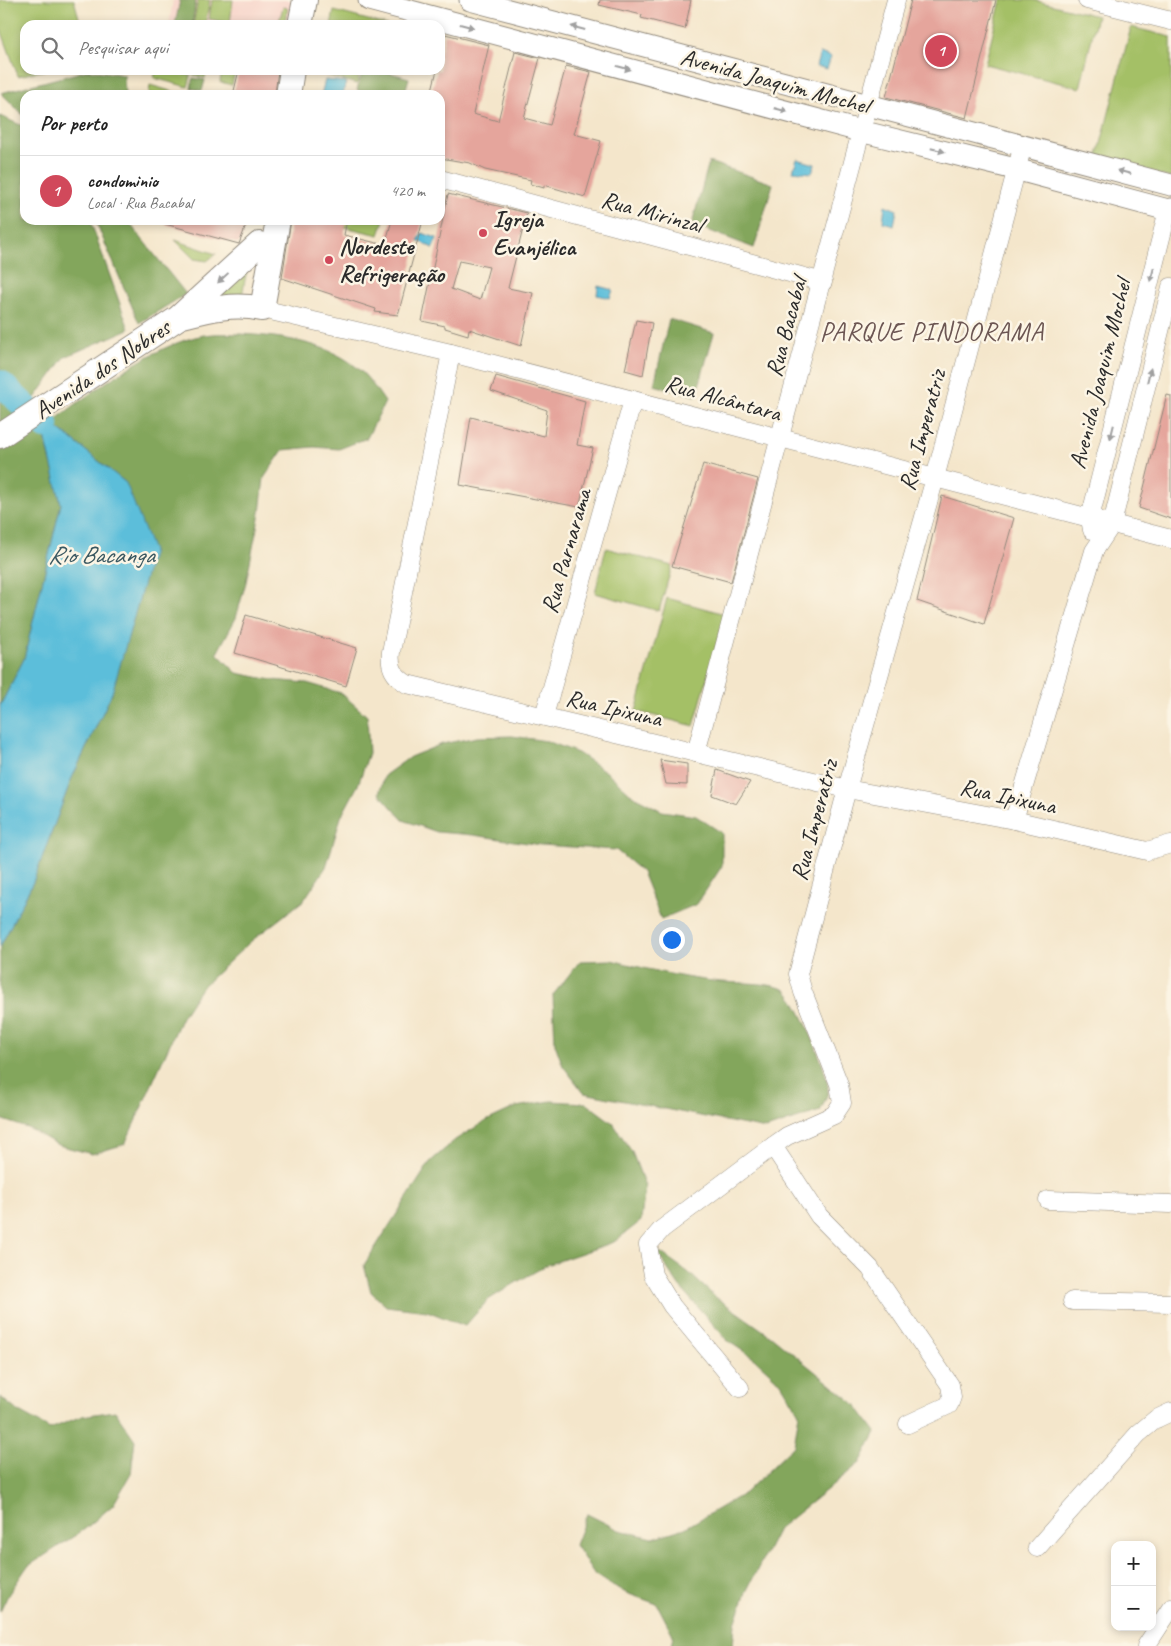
<!DOCTYPE html>
<html lang="pt">
<head>
<meta charset="utf-8">
<style>
  body { margin:0; font-family:Caveat,sans-serif; background:#f2f2f2; color:#222 }
  .controls { position:absolute; right:15px; bottom:15px; display:grid; overflow:hidden; border-radius:10px; box-shadow:0 2px 8px #0003 }
  .controls button { width:45px; height:45px; display:grid; place-items:center; padding:0; border:0; border-bottom:1px solid #e0e0e0; background:#fff; color:#222; font:25px sans-serif }
  .you { position:absolute; left:671px; top:939px; width:18px; height:18px; margin:-12px; border:4px solid #fff; border-radius:50%; background:#1a73e8; box-shadow:0 0 0 8px #1a73e833 }
  .badge { display:grid; place-items:center; width:32px; height:32px; border-radius:50%; background:#d1495b; color:#fff; font-size:16px; font-weight:700 }
  .pin { position:absolute; translate:-50% -50%; border:2px solid #fff; box-shadow:0 1px 5px #0006 }
  .list { margin:0; padding:0; list-style:none }
  h2 { display:flex; justify-content:space-between; align-items:center; height:65px; margin:0; padding:0 20px; font-size:21px }
  h2 small { font-size:16px; font-weight:400; color:#767676 }
  .list li { display:grid; grid-template-columns:32px 1fr auto; gap:15px; align-items:center; box-sizing:border-box; height:70px; padding:0 20px; border-top:1px solid #e0e0e0 }
  .list b { display:block; font-size:19px; white-space:nowrap }
  .list p { margin:0; font-size:16px; white-space:nowrap; color:#767676 }
  .list em { font-size:16px; font-style:normal; color:#767676 }
  .icon { flex:none; width:28px; height:28px; fill:none; stroke:currentColor; stroke-width:2; stroke-linecap:round; stroke-linejoin:round }
  .map { position:relative; flex:none; width:1171px; height:1646px; overflow:hidden }
  .search { position:absolute; background:#fff; box-shadow:0 2px 8px #0003; left:20px; top:20px; width:425px; height:55px; display:flex; align-items:center; gap:12px; box-sizing:border-box; padding:0 18px; border-radius:15px; color:#767676; font-size:19px }
  .panel { position:absolute; background:#fff; box-shadow:0 2px 8px #0003; left:20px; top:90px; width:425px; height:135px; border-radius:15px }
  .map>svg:first-child { display:block }
</style>
</head>
<body>
<div class="map">
<svg width="1171" height="1646" viewBox="0 0 1171 1646">
  <rect width="100%" height="100%" fill="#fcf5e5"/>
  <filter id="ink" filterUnits="userSpaceOnUse"><feTurbulence type="fractalNoise" baseFrequency=".02" numOctaves="2"/><feDisplacementMap in="SourceGraphic" scale="10" xChannelSelector="R" yChannelSelector="G"/><feConvolveMatrix kernelMatrix="1 2 1 2 8 2 1 2 1" color-interpolation-filters="sRGB"/></filter>
  <filter id="wash" filterUnits="userSpaceOnUse"><feTurbulence type="fractalNoise" baseFrequency=".0096" numOctaves="4" result="noise"/><feDisplacementMap in="SourceGraphic" scale="20" xChannelSelector="R" yChannelSelector="G"/><feGaussianBlur stdDeviation="1.12" result="paint"/><feColorMatrix in="noise" values="0 0 0 0 0 0 0 0 0 0 0 0 0 0 0 0 0 1.4 0 .05"/><feComposite in="paint" operator="in"/></filter>
  <g filter="url(#wash)">
    <rect width="100%" height="100%" fill="#f4e6cb"/>
    <path fill="#f7d1c7" d="M 173,0 L 292,0 L 293,4 L 290,25 L 169,25 Z"/>
    <g fill="#a4c066" stroke="#687648">
      <path d="M 0,0 L 74,0 L 81,25 L 25,25 L 25,70 L 46,70 L 18,76 L 0,27 Z"/>
      <path d="M 198,0 L 210,0 L 205,25 L 193,25 Z"/>
      <path d="M 212,0 L 233,0 L 230,23 L 209,19 Z"/>
      <path d="M 1001,0 L 1033,0 L 1097,16 L 1080,88 L 985,64 Z"/>
      <path d="M 283,7 L 288,8 L 284,25 L 278,25 Z"/>
      <path d="M 334,11 L 387,25 L 331,25 Z"/>
      <path d="M 1131,27 L 1171,37 L 1171,178 L 1097,159 Z"/>
      <path d="M 156,70 L 167,70 L 191,76 L 188,87 L 154,78 Z"/>
      <path d="M 176,70 L 207,70 L 205,78 Z"/>
      <path d="M 222,70 L 235,72 L 232,85 L 220,82 Z"/>
      <path d="M 325,70 L 361,70 L 357,84 L 323,74 Z"/>
      <path d="M 150,85 L 184,95 L 149,95 Z"/>
      <path d="M 315,220 L 384,220 L 379,235 Z"/>
      <path d="M 175,240 L 216,254 L 207,261 L 194,259 Z"/>
      <path d="M 250,254 L 241,301 L 204,305 Z"/>
      <path d="M 606,548 L 672,566 L 659,611 L 595,593 Z"/>
      <path d="M 667,598 L 725,614 L 694,726 L 636,711 Z"/>
    </g>
    <g fill="#83a65b" stroke="#576843">
      <path d="M 180,0 L 196,0 L 192,25 L 175,25 Z"/>
      <path d="M 89,70 L 124,75 L 125,95 L 25,95 L 25,117 L 1,93 Z"/>
      <path d="M 363,70 L 380,70 L 409,78 L 404,95 L 373,95 L 357,90 Z"/>
      <path d="M 193,78 L 205,80 L 202,91 L 191,88 Z"/>
      <path d="M 0,116 L 25,127 L 25,220 L 90,220 L 129,329 L 65,357 L 27,409 L 0,424 Z"/>
      <path d="M 709,162 L 773,184 L 754,248 L 692,224 Z"/>
      <path d="M 95,220 L 130,220 L 130,224 L 186,294 L 139,323 Z"/>
      <path d="M 669,319 L 714,333 L 696,396 L 654,385 Z"/>
      <path d="M 239,334 C 279,336 331,342 362,372 C 371,381 378,392 385,402 L 367,438 L 339,449 L 314,447 L 283,450 L 264,478 L 260,513 L 246,582 L 236,618 L 217,653 L 237,673 L 272,680 L 307,683 L 341,693 L 367,716 L 369,753 L 358,785 L 341,817 L 326,867 L 304,900 L 250,942 L 201,988 L 182,1017 L 125,1144 L 92,1154 L 58,1145 L 30,1129 L 0,1119 L 0,947 L 33,882 L 71,780 L 112,693 L 126,483 L 51,423 C 93,391 152,345 204,335 C 215,333 227,334 239,334 Z"/>
      <path d="M 43,428 L 61,504 L 24,659 L 0,706 L 0,452 L 33,431 Z"/>
      <path d="M 512,736 L 547,741 L 578,753 L 608,773 L 632,795 L 662,811 L 696,816 L 722,833 L 722,866 L 697,904 L 661,919 L 642,872 L 616,850 L 541,845 L 473,835 L 437,832 L 403,820 L 379,793 L 385,775 L 410,757 L 442,744 L 477,737 Z"/>
      <path d="M 611,960 C 644,968 677,977 712,981 C 732,984 765,981 784,989 C 797,995 829,1074 828,1089 C 828,1096 823,1105 820,1111 L 766,1129 L 584,1093 L 563,1066 L 555,1044 L 553,995 L 580,961 Z"/>
      <path d="M 551,1101 L 586,1103 L 613,1123 L 632,1152 L 645,1186 L 641,1221 L 614,1242 L 547,1265 L 517,1282 L 488,1300 L 465,1326 L 427,1311 L 386,1306 L 371,1292 L 364,1265 L 430,1162 L 455,1140 L 484,1122 L 516,1107 Z"/>
      <path d="M 660,1252 L 688,1272 L 714,1296 L 771,1336 L 855,1404 L 876,1432 L 860,1463 L 778,1529 L 746,1592 L 735,1624 L 733,1646 L 671,1646 L 673,1635 L 657,1604 L 626,1593 L 595,1575 L 575,1545 L 587,1514 L 619,1530 L 653,1538 L 685,1528 L 745,1493 L 794,1446 L 799,1413 L 781,1383 L 755,1359 L 728,1341 L 679,1286 L 659,1256 Z"/>
      <path d="M 0,1397 L 19,1412 L 50,1429 L 82,1416 L 115,1411 L 135,1440 L 131,1474 L 113,1505 L 85,1529 L 27,1567 L 8,1595 L 0,1612 Z"/>
    </g>
    <g fill="#5bbeda" stroke="#437482">
      <path d="M 820,53 L 831,57 L 827,69 L 816,66 Z"/>
      <path d="M 325,80 L 346,82 L 343,95 L 321,95 Z"/>
      <path d="M 797,159 L 815,164 L 812,173 L 793,171 Z"/>
      <path d="M 885,205 L 897,210 L 894,225 L 883,222 Z"/>
      <path d="M 422,233 L 437,238 L 433,248 L 418,241 Z"/>
      <path d="M 598,286 L 613,290 L 610,298 L 597,295 Z"/>
      <path d="M 51,423 L 126,483 L 153,551 L 112,693 L 71,780 L 33,882 L 0,947 L 0,706 L 24,659 L 61,504 L 43,428 Z"/>
    </g>
    <g fill="none" stroke-linecap="round" stroke-linejoin="round">
      <path stroke="#5bbeda" stroke-width="26" d="M 0,383 L 46,426"/>
    </g>
    <g id="blocks">
      <g fill="#e5a59c" fill-rule="evenodd">
        <path d="M 600,0 L 691,0 L 685,29 L 641,18 L 642,15 L 599,5 Z"/>
        <path d="M 911,0 L 996,0 L 967,118 L 886,97 Z"/>
        <path d="M 445,34 L 489,45 L 473,114 L 498,121 L 515,52 L 540,58 L 524,118 L 550,125 L 566,66 L 591,72 L 574,134 L 601,141 L 585,197 L 544,185 L 544,188 L 530,184 L 531,180 L 485,170 L 470,163 L 440,158 L 440,95 L 431,94 L 437,70 L 440,70 L 440,55 Z"/>
        <path d="M 239,70 L 278,70 L 275,95 L 233,95 Z"/>
        <path d="M 448,194 L 527,213 L 508,288 L 533,293 L 521,346 L 469,329 L 468,335 L 445,328 L 445,326 L 422,321 ZM 459,261 L 489,267 L 480,300 L 451,289 Z"/>
        <path d="M 165,220 L 236,220 L 247,223 L 239,244 L 165,224 Z"/>
        <path d="M 291,220 L 347,220 L 344,235 L 385,245 L 392,220 L 423,220 L 398,315 L 375,312 L 376,309 L 282,278 Z"/>
        <path d="M 636,320 L 652,323 L 643,375 L 625,370 Z"/>
        <path d="M 496,376 L 585,401 L 577,445 L 593,448 L 579,507 L 460,485 L 471,417 L 544,436 L 547,410 L 491,391 Z"/>
        <path d="M 1167,395 L 1171,396 L 1171,519 L 1139,508 Z"/>
        <path d="M 703,464 L 758,479 L 731,582 L 672,566 Z"/>
        <path d="M 942,496 L 1014,518 L 984,624 L 917,601 Z"/>
        <path d="M 246,615 L 357,648 L 346,686 L 235,653 Z"/>
        <path d="M 660,760 L 687,764 L 687,785 L 666,784 Z"/>
        <path d="M 717,770 L 750,782 L 736,804 L 712,795 Z"/>
      </g>
    </g>
  </g>
  <g filter="url(#ink)">
    <use href="#blocks" fill-opacity="0" stroke="#90887b" stroke-width="1"/>
    <g fill="none" stroke-linecap="round" stroke-linejoin="round">
      <g stroke="#90887b" stroke-width="19">
        <g id="minor">
          <path d="M 1087,0 L 1171,21"/>
          <path d="M 440,179 L 823,282"/>
          <path d="M 262,309 L 451,353 L 1171,539"/>
          <path d="M 451,353 L 391,652 C 389,667 394,676 407,684 L 847,789 L 1014,820 L 1147,851 L 1171,844"/>
          <path d="M 1092,530 L 1090,518 L 1168,210"/>
          <path d="M 544,716 L 633,400"/>
          <path d="M 696,753 L 896,0"/>
          <path d="M 1014,820 L 1094,551 L 1112,524 L 1171,287"/>
          <path d="M 773,1146 L 819,1216 L 870,1268 L 950,1385 L 952,1397 L 949,1405 L 908,1424"/>
          <path d="M 1048,1200 L 1171,1204"/>
          <path d="M 1072,1301 L 1171,1303"/>
          <path d="M 740,1388 L 672,1306 L 653,1275 L 648,1245 L 662,1229 L 773,1146 L 787,1136 L 834,1115 L 842,1103 L 839,1084 L 803,992 L 798,974 L 847,789 L 935,478 L 1023,145"/>
          <path d="M 1037,1548 L 1138,1434 L 1156,1419 L 1171,1412"/>
          <path d="M 1146,1646 L 1171,1608"/>
        </g>
      </g>
      <g stroke="#90887b" stroke-width="23">
        <g id="tertiary">
          <path d="M 369,0 L 860,131 L 1015,169 L 1168,210 L 1171,209"/>
          <path d="M 470,0 L 1171,185"/>
        </g>
      </g>
      <g stroke="#90887b" stroke-width="26">
        <g id="secondary">
          <path d="M 300,25 L 305,0"/>
          <path d="M 288,95 L 292,70"/>
          <path d="M 183,316 C 210,309 234,303 262,309 L 278,220"/>
          <path d="M 0,436 L 178,318 L 259,244"/>
        </g>
      </g>
      <use href="#minor" stroke="#fff" stroke-width="18"/>
      <use href="#tertiary" stroke="#fff" stroke-width="21"/>
      <use href="#secondary" stroke="#fff" stroke-width="24"/>
    </g>
    <defs><path id="oneway-solid" d="M-6-.8H1V-3.2L6.5 0L1 3.2V.8H-6Z" transform="scale(1.25)"/></defs>
    <g fill="#a0a0a0">
      <use href="#oneway-solid" transform="translate(467 26) rotate(15)"/>
      <use href="#oneway-solid" transform="translate(578 28) rotate(-165)"/>
      <use href="#oneway-solid" transform="translate(624 68) rotate(15)"/>
      <use href="#oneway-solid" transform="translate(781 110) rotate(15)"/>
      <use href="#oneway-solid" transform="translate(938 150) rotate(14)"/>
      <use href="#oneway-solid" transform="translate(1124 172) rotate(-165)"/>
      <use href="#oneway-solid" transform="translate(1152 275) rotate(104)"/>
      <use href="#oneway-solid" transform="translate(223 278) rotate(137)"/>
      <use href="#oneway-solid" transform="translate(1149 375) rotate(-76)"/>
      <use href="#oneway-solid" transform="translate(1112 432) rotate(104)"/>
    </g>
  </g>
  <g fill="#d1495b" stroke="#fcf5e5" stroke-width="2">
    <circle cx="483" cy="233" r="5"/>
    <circle cx="329" cy="260" r="5"/>
  </g>
  <g text-anchor="middle" stroke-width="5" stroke-linejoin="round" paint-order="stroke">
    <g font-size="24" fill="#2b2b2b" stroke="#fcf5e5">
      <text transform="translate(775 81) rotate(15)" y="8">Avenida Joaquim Mochel</text>
      <text transform="translate(652 212) rotate(15)" y="8">Rua Mirinzal</text>
      <text transform="translate(786 327) rotate(-75)" y="8">Rua Bacabal</text>
      <text transform="translate(102 369) rotate(-34)" y="8">Avenida dos Nobres</text>
      <text transform="translate(1100 374) rotate(-76)" y="8">Avenida Joaquim Mochel</text>
      <text transform="translate(723 398) rotate(15)" y="8">Rua Alcântara</text>
      <text transform="translate(922 430) rotate(-75)" y="8">Rua Imperatriz</text>
      <text transform="translate(566 551) rotate(-74)" y="8">Rua Parnarama</text>
      <text transform="translate(614 708) rotate(13)" y="8">Rua Ipixuna</text>
      <text transform="translate(1008 796) rotate(12)" y="8">Rua Ipixuna</text>
      <text transform="translate(814 820) rotate(-75)" y="8">Rua Imperatriz</text>
    </g>
    <g font-size="24" font-weight="bold" fill="#2b2b2b" stroke="#fcf5e5" text-anchor="start">
      <text x="493" y="227">Igreja<tspan x="493" dy="28">Evanjélica</tspan></text>
      <text x="339" y="254">Nordeste<tspan x="339" dy="28">Refrigeração</tspan></text>
    </g>
    <g font-size="25" font-style="italic" fill="#395760" stroke="#fcf5e5">
      <text x="101" y="563">Rio Bacanga</text>
    </g>
    <g font-size="26" letter-spacing="1" fill="#6c5653" stroke="#fcf5e5">
      <text x="932" y="340">PARQUE PINDORAMA</text>
    </g>
  </g>
</svg>
<div class="controls">
<button>+</button>
<button>−</button>
</div>
<div class="you"></div>
<div class="pin badge" style="left:941px;top:51px">1</div>
<div class="search"><svg class="icon" aria-label="search" viewBox="0 0 24 24"><circle cx="10" cy="10" r="6"/><path d="M15 15l6 6"/></svg>Pesquisar aqui</div>
<section class="panel">
<h2>Por perto<small></small></h2>
<ul class="list">
<li><span class="badge">1</span><div><b>condominio</b><p>Local · Rua Bacabal</p></div><em>420 m</em></li>
</ul>
</section>
</div>
</body>
</html>
